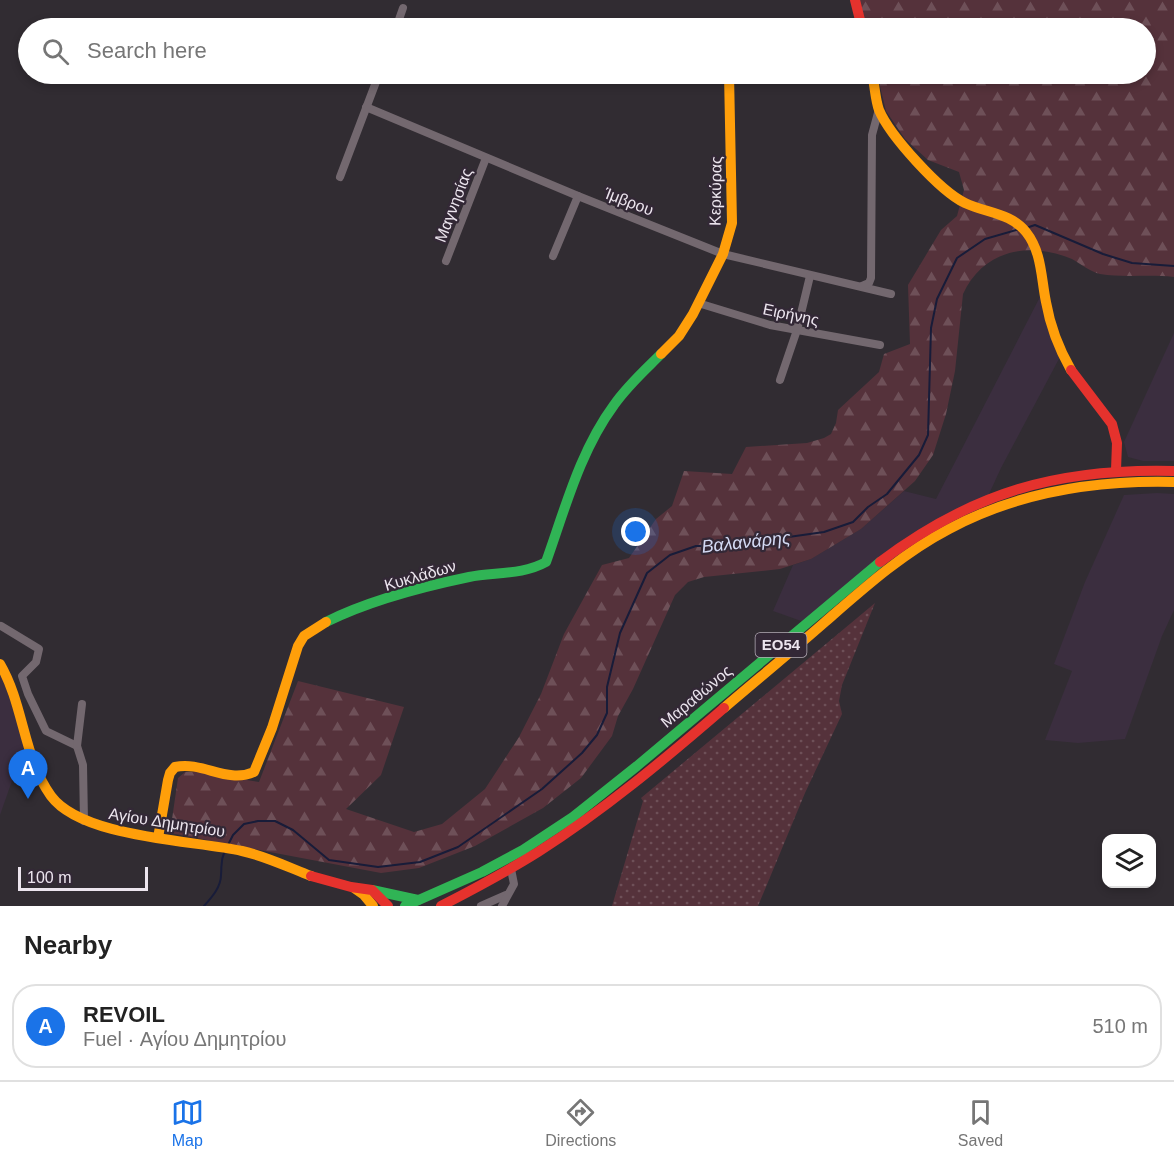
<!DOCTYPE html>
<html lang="en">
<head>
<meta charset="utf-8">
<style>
  body { margin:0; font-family:Arial,sans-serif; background:#f2f2f2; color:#222 }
  .controls { position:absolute; right:18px; bottom:18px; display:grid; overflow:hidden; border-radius:12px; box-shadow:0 3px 9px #0003 }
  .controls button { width:54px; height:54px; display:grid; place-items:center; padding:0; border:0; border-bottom:2px solid #e0e0e0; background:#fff; color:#222; font:30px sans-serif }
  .scale { position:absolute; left:18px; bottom:15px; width:130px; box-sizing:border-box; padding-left:6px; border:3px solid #ece5ee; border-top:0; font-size:16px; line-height:21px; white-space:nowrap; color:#ece5ee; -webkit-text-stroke:4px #332836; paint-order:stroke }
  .you { position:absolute; left:636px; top:532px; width:21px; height:21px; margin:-15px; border:4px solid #fff; border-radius:50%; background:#1a73e8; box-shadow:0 0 0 9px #1a73e833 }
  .badge { display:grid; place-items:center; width:39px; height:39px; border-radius:50%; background:#1a73e8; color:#fff; font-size:20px; font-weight:700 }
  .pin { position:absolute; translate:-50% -50px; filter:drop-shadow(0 2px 3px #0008) }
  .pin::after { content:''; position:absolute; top:32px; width:21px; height:18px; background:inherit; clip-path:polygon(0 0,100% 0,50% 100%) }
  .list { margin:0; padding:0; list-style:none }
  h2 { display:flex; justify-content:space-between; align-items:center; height:78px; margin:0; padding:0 24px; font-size:26px }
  h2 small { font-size:20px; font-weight:400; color:#767676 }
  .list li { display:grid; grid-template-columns:39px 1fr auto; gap:18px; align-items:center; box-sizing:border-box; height:84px; margin:0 12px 12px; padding:0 12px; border:2px solid #e0e0e0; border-radius:24px }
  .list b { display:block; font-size:22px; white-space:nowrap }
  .list p { margin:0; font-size:20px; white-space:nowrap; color:#767676 }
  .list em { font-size:20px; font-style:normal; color:#767676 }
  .icon { flex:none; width:33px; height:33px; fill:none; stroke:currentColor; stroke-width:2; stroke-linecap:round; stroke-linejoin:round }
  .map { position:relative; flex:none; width:1174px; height:906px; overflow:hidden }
  .search { position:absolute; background:#fff; box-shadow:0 3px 9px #0003; left:18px; right:18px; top:18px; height:66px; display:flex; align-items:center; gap:15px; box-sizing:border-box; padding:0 21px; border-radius:33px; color:#767676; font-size:22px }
  .sheet { height:174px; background:#fff }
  nav { display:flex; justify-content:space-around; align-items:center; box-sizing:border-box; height:84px; border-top:2px solid #e0e0e0; background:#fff; font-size:16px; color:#767676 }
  nav a { display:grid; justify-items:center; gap:3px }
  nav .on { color:#1a73e8 }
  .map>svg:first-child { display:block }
</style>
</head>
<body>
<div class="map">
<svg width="1174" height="906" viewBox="0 0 1174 906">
  <defs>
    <pattern id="green-dots" width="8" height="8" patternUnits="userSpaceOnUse" patternTransform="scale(1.5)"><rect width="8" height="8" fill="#55323b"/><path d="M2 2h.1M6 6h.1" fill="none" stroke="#6e5058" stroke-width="1.8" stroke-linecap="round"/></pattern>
    <pattern id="forest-firs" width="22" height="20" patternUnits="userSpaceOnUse" patternTransform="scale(1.5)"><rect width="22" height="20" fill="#55323b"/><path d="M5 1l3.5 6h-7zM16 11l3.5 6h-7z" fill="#6e5058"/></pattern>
  </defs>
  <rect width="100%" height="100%" fill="#312c32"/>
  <g fill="#3b2e3f">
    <path d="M 1042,293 L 1061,355 L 1001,468 L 989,494 L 804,622 L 773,611 L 793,565 L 811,559 L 861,529 L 904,491 L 936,499 Z"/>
    <path d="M 1174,333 L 1174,461 L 1143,461 L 1128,457 L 1124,442 Z"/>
    <path d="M 1157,493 L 1174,494 L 1174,610 L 1162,636 L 1125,739 L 1078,743 L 1045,740 L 1072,671 L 1054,664 L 1085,582 L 1124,495 Z"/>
    <path d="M 0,676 L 2,676 L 25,744 L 0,815 Z"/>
  </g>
  <path fill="url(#green-dots)" d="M 875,603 L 842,685 L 839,701 L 842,714 L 805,793 L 758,906 L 612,906 L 643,801 L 641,798 Z"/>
  <path fill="url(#forest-firs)" d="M 859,0 L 1174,0 L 1174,277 C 1150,274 1124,278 1100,274 C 1091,272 1081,264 1072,259 C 1029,241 983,250 963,294 L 955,371 L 946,414 L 933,455 L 915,481 L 861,529 L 811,559 L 780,569 L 704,577 L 688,582 L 675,595 L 633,689 L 618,716 L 612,736 L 581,778 L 543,808 L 475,846 L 419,868 L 381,873 L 170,833 L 178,778 L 185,772 L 196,772 L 259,782 L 298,681 L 404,707 L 381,775 L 346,809 L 414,832 L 442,824 L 485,789 L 519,737 L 541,694 L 564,634 L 602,565 L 629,558 L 656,519 L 672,506 L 684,471 L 732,474 L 746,447 L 807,443 L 824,438 L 831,434 L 836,423 L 838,410 L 879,372 L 884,354 L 910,344 L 908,285 L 941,230 L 957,216 L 964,190 L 959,172 L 928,160 L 905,139 L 886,111 L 877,74 L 1146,74 L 1146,28 L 866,28 Z"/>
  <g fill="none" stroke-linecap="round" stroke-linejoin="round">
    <g stroke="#181c39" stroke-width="2">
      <path d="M 1029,227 L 1035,225 L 1103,254 L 1132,263 L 1174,266"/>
      <path d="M 228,845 L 233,835 L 244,824 L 258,821 L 275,821 L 293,830 L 329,860 L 378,867 L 420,862 L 458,847 L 542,789 L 582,753 L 597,735 L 607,713 L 607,687 L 620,633 L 647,573 L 670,555 L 696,546 L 726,546 L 824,532 L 853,522 L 868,507 L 887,494 L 919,455 L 928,435 L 931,328 L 937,299 L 957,258 L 985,239 L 1020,229"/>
      <path d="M 204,906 C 212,897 221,887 221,875 C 222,863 220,862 225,850"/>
    </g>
    <g stroke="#73686f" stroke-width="8">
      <path d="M 396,28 L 403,8"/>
      <path d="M 366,107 L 578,196 L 723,254 L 891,294"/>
      <path d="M 340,177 L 379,74"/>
      <path d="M 553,256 L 578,196"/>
      <path d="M 446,261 L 486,158"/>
      <path d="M 862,286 L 869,283 L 871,278 L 872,135 L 879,109"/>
      <path d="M 698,303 L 770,325 L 880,345"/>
      <path d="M 780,380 L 797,330 L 810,276"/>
      <path d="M 1,626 L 39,649 L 36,662 L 22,676 L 28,694 L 46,731 L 77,746 L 83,765 L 84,821"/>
      <path d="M 77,746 L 82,704"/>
      <path d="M 481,906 L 506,895"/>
      <path d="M 502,906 L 514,884 L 511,869"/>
    </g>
    <g stroke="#30b455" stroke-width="10">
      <path d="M 326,622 C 370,600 421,587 469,577 C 494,572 523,575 546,562 C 565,509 580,451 614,405 C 627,386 645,370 661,354"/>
      <path d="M 372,890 L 418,900"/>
      <path d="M 405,906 L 482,872 L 523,850 L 573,817 L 637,766 L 880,562"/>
    </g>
    <g stroke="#ff9f0a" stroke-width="10">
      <path d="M 872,74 C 875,86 875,99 879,110 C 890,136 940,191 965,203 C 986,213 1011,213 1026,232 C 1042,252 1041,278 1046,302 C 1050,325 1059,349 1071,370"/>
      <path d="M 661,354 L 679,336 L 693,314 L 723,254 L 732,223 L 729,74"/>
      <path d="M 0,664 C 24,705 23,757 51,796 C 82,838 192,840 242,851 C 265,856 288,867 311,876"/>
      <path d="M 724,708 C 758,679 792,651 825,622 C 864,588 903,553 949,529 C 1018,492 1096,480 1174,482"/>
      <path d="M 158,838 L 168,780 L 170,773 L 175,767 C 203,761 227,784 254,772 L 272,728 L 298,646 L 304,636 L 326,622"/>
      <path d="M 354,888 L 364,895 L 373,906"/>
    </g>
    <g stroke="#e5322d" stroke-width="10">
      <path d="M 855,0 L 862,28"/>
      <path d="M 1071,370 L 1112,424 L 1117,443 L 1116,470"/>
      <path d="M 880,562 C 973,492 1058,468 1174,471"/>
      <path d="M 311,876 L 351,887 L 372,890 L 388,906"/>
      <path d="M 441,906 C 474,889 506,872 538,852 C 604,810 665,759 724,708"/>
    </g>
  </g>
  <g text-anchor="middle" stroke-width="4.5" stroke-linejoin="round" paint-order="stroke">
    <rect fill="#332836" stroke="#b4acb7" stroke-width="1.5" x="755.5" y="633" width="51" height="24" rx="4.5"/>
    <g font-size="15" font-weight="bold" fill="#ece5ee">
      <text x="781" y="650">ΕΟ54</text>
    </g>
    <g font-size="16" fill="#ece5ee" stroke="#332836">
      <text transform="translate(715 191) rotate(-89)" y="6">Κερκύρας</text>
      <text transform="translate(629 201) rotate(21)" y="6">Ίμβρου</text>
      <text transform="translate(453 205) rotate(-69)" y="6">Μαγνησίας</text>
      <text transform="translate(791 314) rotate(12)" y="6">Ειρήνης</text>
      <text transform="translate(420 575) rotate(-16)" y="6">Κυκλάδων</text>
      <text transform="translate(696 696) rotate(-40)" y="6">Μαραθώνος</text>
      <text transform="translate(167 822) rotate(9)" y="6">Αγίου Δημητρίου</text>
    </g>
    <g font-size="18" font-style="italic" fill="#d4daf4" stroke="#332836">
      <text transform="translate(746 542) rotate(-6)" y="6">Βαλανάρης</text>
    </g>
  </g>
</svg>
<div class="controls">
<button><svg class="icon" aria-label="layers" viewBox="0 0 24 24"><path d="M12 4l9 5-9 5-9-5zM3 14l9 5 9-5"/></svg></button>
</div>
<div class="scale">100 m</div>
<div class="you"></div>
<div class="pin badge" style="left:28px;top:799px">A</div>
<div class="search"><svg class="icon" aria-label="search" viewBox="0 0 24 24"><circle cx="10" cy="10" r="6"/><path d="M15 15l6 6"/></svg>Search here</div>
</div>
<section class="sheet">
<h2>Nearby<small></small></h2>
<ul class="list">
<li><span class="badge">A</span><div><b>REVOIL</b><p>Fuel · Αγίου Δημητρίου</p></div><em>510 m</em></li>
</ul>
</section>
<nav>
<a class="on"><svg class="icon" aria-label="map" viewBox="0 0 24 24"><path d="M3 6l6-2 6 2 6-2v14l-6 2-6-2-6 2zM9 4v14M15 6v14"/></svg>Map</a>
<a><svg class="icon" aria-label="directions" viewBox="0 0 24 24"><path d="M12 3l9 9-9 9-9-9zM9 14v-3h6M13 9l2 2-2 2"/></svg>Directions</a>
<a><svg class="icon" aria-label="saved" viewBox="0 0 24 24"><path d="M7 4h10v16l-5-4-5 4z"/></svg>Saved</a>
</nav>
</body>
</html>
